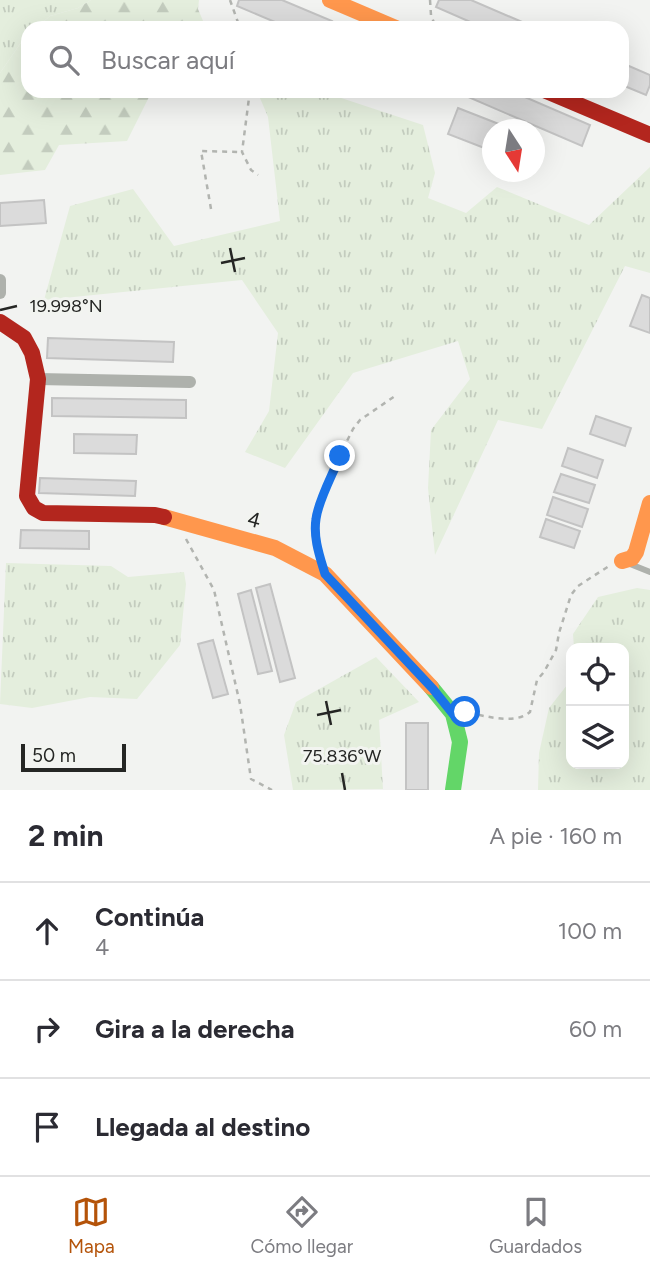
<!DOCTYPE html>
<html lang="es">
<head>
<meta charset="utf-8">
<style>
  body { margin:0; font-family:Figtree,sans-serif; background:#f7f7f7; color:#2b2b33 }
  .controls { position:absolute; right:21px; bottom:21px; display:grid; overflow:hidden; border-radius:14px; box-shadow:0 7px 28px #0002 }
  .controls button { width:63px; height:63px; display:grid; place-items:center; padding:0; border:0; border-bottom:2px solid #e1e1e2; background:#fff; color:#2b2b33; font:35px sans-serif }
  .compass { position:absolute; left:482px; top:119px; width:63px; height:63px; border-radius:50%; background:#fff; box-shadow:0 7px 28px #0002; rotate:168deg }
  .scale { position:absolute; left:21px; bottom:18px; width:105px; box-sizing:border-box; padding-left:7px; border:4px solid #252624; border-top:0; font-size:19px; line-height:24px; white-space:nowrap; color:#252624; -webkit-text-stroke:5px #f2f4f0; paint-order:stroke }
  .stop { position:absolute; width:21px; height:21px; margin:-16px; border:5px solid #1a73e8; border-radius:50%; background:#fff }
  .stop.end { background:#1a73e8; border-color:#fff; box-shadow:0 2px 7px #0008 }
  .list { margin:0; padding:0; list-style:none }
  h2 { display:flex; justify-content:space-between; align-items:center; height:91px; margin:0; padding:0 28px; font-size:30px }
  h2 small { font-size:23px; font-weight:400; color:#7c7c81 }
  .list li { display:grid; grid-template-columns:46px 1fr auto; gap:21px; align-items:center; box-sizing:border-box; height:98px; padding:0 28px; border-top:2px solid #e1e1e2 }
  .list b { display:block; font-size:26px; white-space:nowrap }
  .list p { margin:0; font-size:23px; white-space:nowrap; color:#7c7c81 }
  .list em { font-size:23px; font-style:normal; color:#7c7c81 }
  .icon { flex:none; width:38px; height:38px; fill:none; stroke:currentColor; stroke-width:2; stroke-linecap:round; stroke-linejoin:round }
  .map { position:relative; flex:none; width:650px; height:790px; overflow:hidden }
  .search { position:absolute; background:#fff; box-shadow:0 7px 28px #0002; left:21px; right:21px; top:21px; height:77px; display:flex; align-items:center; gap:18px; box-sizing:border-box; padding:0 24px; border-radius:21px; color:#7c7c81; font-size:26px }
  .sheet { height:385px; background:#fff }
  nav { display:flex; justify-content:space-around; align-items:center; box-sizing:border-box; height:98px; border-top:2px solid #e1e1e2; background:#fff; font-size:19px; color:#7c7c81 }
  nav a { display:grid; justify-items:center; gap:4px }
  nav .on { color:#b45309 }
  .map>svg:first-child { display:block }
</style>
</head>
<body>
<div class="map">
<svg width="650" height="790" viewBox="0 0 650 790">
  <defs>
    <pattern id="grass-tufts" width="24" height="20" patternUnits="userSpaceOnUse" patternTransform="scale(1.75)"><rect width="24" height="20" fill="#e4eedd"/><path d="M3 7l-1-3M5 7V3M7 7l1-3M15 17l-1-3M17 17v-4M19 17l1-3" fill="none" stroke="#c3ccbe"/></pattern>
    <pattern id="forest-firs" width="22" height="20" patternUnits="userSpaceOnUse" patternTransform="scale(1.75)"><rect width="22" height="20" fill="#e4eedd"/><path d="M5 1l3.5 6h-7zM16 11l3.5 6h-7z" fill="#c3ccbe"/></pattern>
  </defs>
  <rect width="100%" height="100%" fill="#f2f3f1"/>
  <g fill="url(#grass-tufts)">
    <path d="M 0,0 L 91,0 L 78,8 L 50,16 L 36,28 L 28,28 L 28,35 L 22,41 L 0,73 Z"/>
    <path d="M 257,91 L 320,91 L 423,125 L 435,173 L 428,198 L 466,213 L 497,187 L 589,225 L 650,167 L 650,273 L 625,266 L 542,429 L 498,420 L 435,555 L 428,488 L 431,430 L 470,379 L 458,341 L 353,373 L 285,468 L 245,452 L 269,411 L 278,333 L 242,280 L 44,300 L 70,206 L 133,189 L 174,246 L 280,221 L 268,117 Z"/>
    <path d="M 6,563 L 111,566 L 128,577 L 184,572 L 186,584 L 180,645 L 137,699 L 90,697 L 32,708 L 0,704 Z"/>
    <path d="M 637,588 L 650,590 L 650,790 L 538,790 L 539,753 L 549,708 L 571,680 L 571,764 L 624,764 L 624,648 L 574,648 L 573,634 L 598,597 Z"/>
    <path d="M 376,657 L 419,702 L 379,720 L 383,789 L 293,790 L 284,735 L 296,702 Z"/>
  </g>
  <g fill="url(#forest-firs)">
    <path d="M 91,0 L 199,0 L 198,9 L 206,28 L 36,28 L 50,16 L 78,8 Z"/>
    <path d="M 28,35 L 28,91 L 152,91 L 127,141 L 59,145 L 45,170 L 0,175 L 0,73 L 22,41 Z"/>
  </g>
  <g fill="#dbdbdb" stroke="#c3c3c3" stroke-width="2">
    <path d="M 239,0 L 282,0 L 332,21 L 329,28 L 289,28 L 237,6 Z"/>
    <path d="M 439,0 L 471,0 L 536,28 L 484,28 L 436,7 Z"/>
    <path d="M 622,63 L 650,75 L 650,85 L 646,95 L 622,85 Z"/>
    <path d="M 460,91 L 511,91 L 590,125 L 582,146 L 459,93 Z"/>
    <path d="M 458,108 L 514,130 L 492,130 L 492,151 L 448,134 Z"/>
    <path d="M 44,200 L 46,223 L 0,226 L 0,203 Z"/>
    <path d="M 642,295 L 650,298 L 650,333 L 630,326 Z"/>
    <path d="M 48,338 L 174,342 L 173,362 L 47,358 Z"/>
    <path d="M 52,398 L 186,400 L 186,418 L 52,416 Z"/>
    <path d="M 596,416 L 631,428 L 625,446 L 590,434 Z"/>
    <path d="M 74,434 L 137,435 L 136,454 L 74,453 Z"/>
    <path d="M 568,448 L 603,460 L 597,478 L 562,466 Z"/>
    <path d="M 561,474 L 595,485 L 589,503 L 554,492 Z"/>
    <path d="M 40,478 L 136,481 L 135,496 L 39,493 Z"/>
    <path d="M 553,497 L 588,509 L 582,527 L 547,515 Z"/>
    <path d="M 546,519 L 580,531 L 574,548 L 540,537 Z"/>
    <path d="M 21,530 L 89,531 L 89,549 L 20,548 Z"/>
    <path d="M 270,584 L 295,678 L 280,682 L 256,588 Z"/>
    <path d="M 251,590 L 272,671 L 258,674 L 238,594 Z"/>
    <path d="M 213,640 L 228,694 L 213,698 L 198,644 Z"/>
    <rect x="406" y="723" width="22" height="67"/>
  </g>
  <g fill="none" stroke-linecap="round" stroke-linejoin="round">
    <g stroke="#b2b4b0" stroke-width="2.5" stroke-dasharray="5 5" stroke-linecap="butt">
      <path d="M 230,0 L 240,28"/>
      <path d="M 430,0 L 431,15 L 436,28"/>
      <path d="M 247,91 L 249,98 L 242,152 L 251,170 L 258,175"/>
      <path d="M 211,209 L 201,151 L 242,152"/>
      <path d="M 186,539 L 214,590 L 240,704 L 251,779 L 272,790"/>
      <path d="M 319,554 L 315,530 L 316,517 L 345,445 L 353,429 L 360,420 L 395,396"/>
      <path d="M 469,713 C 487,716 514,725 530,712 L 537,680 L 544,672 L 556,650 L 559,633 L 571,595 L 578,586 L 609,566"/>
    </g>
    <path stroke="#aeb1ac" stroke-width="6" d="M 630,564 L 650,572"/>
    <g stroke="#aeb1ac" stroke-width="12">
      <path d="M 0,280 L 0,293"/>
      <path d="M 38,379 L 190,382"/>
    </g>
    <path stroke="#63d668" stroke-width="16" d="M 431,687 L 453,714 L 460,742 L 453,790"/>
    <g stroke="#ff974d" stroke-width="16">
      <path d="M 330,0 L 396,28"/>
      <path d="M 164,517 L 275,548 L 325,574 L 431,687"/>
      <path d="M 622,561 L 632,558 L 636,552 L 650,503"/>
    </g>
    <g stroke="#b3261e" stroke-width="16">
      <path d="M 546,91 L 650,135"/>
      <path d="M 0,322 L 24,338 L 32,353 L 38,379 L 27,496 L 34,508 L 43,513 L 155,515 L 164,517"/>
    </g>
  </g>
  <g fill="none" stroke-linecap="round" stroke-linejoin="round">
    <path stroke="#1a73e8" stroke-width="9" d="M 340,456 C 333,474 318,501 316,519 C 313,538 320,557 325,574 L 433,689 L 453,714 L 456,712 L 465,712"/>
  </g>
  <path fill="none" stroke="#252624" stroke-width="2.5" d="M 230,248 L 235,272M 221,263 L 245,258M 0,310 L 17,306M 326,701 L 331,725M 317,715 L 341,710M 342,773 L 345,790"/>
  <g text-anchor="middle" stroke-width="6" stroke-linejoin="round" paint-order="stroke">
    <g font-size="21" fill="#252624" stroke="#f2f4f0">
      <text transform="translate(254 520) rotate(15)" y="7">4</text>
    </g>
  </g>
  <g font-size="18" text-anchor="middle" fill="#252624" stroke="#f2f4f0" stroke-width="6" stroke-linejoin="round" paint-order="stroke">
    <text x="66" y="312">19.998°N</text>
    <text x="342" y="762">75.836°W</text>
  </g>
</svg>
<div class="controls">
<button><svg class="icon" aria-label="locate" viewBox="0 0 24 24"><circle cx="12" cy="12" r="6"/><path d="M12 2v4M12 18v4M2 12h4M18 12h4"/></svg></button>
<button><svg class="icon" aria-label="layers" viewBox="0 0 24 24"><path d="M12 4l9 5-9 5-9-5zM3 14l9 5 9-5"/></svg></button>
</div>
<svg class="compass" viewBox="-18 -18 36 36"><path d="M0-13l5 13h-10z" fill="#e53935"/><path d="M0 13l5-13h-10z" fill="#7c7c81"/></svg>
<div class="scale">50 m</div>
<div class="stop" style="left:465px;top:712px"></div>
<div class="stop end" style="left:340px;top:456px"></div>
<div class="search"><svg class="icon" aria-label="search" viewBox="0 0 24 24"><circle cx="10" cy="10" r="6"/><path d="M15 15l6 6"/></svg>Buscar aquí</div>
</div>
<section class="sheet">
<h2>2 min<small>A pie · 160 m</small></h2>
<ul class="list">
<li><svg class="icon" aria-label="ahead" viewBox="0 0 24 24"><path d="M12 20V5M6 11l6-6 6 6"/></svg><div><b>Continúa</b><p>4</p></div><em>100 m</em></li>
<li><svg class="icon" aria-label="right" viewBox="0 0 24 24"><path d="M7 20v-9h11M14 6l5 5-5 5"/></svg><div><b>Gira a la derecha</b></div><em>60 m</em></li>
<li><svg class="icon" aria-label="arrive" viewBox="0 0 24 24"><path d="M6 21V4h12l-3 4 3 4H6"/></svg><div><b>Llegada al destino</b></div></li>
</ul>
</section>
<nav>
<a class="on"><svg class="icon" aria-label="map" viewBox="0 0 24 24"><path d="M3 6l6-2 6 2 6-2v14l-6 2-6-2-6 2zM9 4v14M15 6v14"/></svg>Mapa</a>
<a><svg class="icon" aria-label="directions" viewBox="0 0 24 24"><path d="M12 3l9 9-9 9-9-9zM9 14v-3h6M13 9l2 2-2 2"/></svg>Cómo llegar</a>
<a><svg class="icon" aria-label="saved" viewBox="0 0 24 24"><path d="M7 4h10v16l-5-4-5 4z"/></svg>Guardados</a>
</nav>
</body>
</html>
